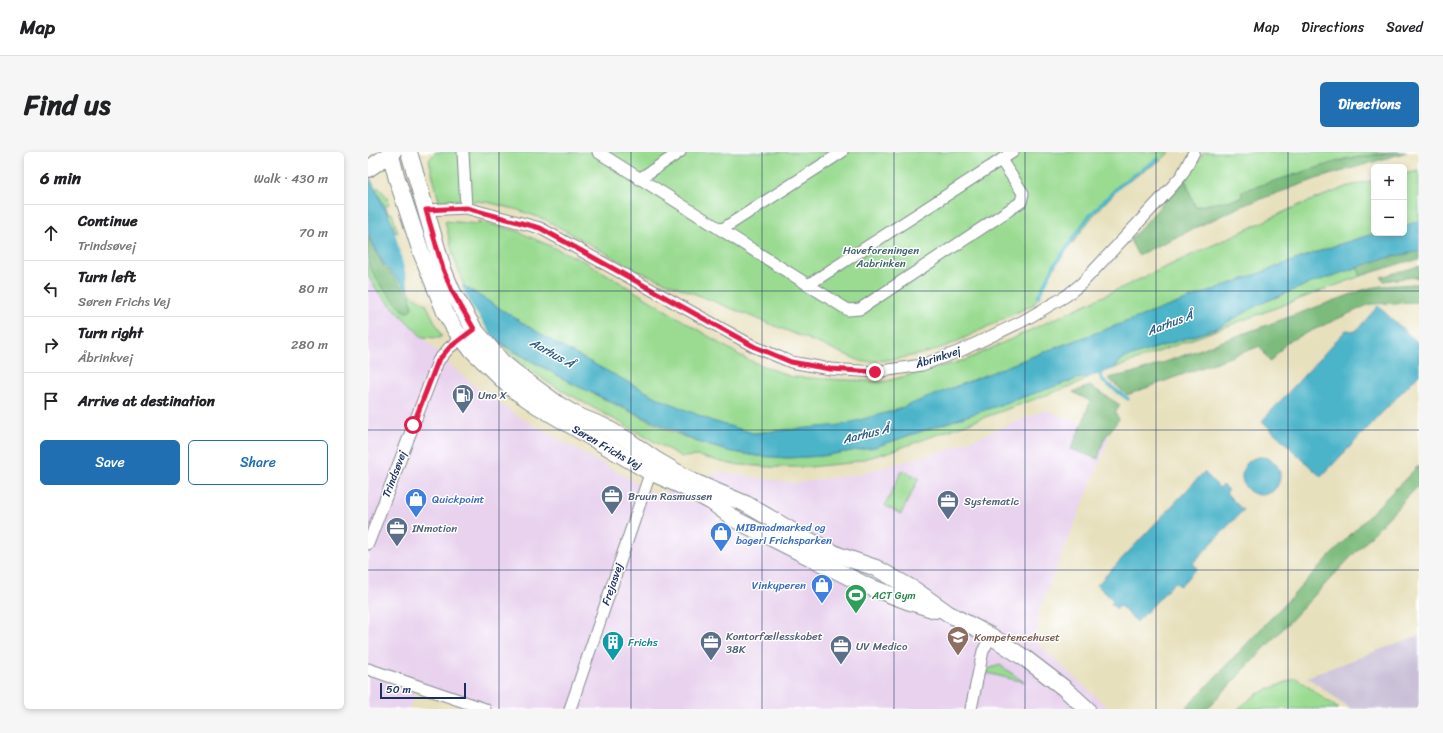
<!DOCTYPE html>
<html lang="en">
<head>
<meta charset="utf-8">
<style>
  body { margin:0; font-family:Sriracha,sans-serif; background:#f6f6f6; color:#202124 }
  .controls { position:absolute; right:12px; top:12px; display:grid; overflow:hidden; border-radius:6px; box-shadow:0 2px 6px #0003 }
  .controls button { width:36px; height:36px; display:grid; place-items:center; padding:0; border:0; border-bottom:1px solid #e0e0e0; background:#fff; color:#202124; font:20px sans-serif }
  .scale { position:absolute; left:12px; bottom:10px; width:86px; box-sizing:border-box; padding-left:4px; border:2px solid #1b2f5e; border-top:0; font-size:11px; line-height:14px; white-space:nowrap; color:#1b2f5e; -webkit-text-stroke:3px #fff; paint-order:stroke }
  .stop { position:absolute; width:12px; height:12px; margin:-9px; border:3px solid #e11d48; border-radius:50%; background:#fff }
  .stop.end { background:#e11d48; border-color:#fff; box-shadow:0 1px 4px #0008 }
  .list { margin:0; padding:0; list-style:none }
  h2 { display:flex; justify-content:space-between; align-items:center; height:52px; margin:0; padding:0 16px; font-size:17px }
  h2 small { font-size:13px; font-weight:400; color:#757577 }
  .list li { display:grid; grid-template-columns:26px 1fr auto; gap:12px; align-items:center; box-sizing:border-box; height:56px; padding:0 16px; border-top:1px solid #e0e0e0 }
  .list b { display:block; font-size:15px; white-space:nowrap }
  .list p { margin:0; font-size:13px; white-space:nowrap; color:#757577 }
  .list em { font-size:13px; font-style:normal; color:#757577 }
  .actions { display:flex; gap:8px; padding:12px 16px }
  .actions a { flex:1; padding:9px 0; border:1px solid #1f6fb2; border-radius:6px; text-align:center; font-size:14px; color:#1f6fb2 }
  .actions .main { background:#1f6fb2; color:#fff }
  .icon { flex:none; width:22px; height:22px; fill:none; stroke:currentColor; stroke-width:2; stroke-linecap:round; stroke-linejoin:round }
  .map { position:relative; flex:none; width:1051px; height:557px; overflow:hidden; border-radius:6px }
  header { display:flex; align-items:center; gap:24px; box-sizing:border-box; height:56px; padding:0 20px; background:#fff; border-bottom:1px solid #e0e0e0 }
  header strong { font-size:19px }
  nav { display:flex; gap:22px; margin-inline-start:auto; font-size:14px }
  .intro { display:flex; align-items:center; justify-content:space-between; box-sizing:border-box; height:96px; padding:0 24px }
  h1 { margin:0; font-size:28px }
  .button { padding:10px 18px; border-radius:6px; background:#1f6fb2; color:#fff; font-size:14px; font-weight:700 }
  main { display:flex; gap:24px; padding:0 24px }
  aside { flex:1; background:#fff; border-radius:6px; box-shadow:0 2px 6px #0003 }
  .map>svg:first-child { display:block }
</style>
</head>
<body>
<header>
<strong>Map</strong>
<nav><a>Map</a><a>Directions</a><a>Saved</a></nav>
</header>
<div class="intro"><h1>Find us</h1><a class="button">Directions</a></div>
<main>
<aside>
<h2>6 min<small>Walk · 430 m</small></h2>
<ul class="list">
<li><svg class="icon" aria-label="ahead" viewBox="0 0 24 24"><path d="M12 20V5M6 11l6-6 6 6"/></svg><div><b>Continue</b><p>Trindsøvej</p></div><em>70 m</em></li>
<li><svg class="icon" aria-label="left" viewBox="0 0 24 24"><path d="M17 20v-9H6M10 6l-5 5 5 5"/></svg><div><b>Turn left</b><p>Søren Frichs Vej</p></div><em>80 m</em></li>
<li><svg class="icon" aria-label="right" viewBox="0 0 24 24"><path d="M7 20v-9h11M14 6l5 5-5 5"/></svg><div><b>Turn right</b><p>Åbrinkvej</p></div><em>280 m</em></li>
<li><svg class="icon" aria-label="arrive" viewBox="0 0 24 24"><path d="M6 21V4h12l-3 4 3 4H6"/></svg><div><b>Arrive at destination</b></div></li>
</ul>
<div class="actions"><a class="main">Save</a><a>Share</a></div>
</aside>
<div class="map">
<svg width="1051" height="557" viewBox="0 0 1051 557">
  <rect width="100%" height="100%" fill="#fff"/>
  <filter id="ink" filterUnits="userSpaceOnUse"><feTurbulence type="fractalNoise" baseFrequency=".025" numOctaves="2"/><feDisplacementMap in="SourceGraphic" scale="8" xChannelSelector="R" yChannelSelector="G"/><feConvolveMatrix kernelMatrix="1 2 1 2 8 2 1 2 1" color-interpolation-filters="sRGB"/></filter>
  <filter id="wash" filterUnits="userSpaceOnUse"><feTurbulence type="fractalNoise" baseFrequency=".012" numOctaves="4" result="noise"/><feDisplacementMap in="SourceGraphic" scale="16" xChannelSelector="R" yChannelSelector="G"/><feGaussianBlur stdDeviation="0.9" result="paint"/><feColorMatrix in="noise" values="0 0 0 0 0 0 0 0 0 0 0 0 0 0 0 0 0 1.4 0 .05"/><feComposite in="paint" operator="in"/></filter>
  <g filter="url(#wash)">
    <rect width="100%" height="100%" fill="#e7e0bc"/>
    <path fill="#e8d2ee" d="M 0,125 L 15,144 L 83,214 L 109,236 L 151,265 L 290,343 L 351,320 L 426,331 L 491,322 L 579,298 L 677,258 L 741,281 L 739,293 L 671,458 L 669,491 L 741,557 L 102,557 L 48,539 L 41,557 L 0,557 Z"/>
    <path fill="#c9bfd7" d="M 1051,483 L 1051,557 L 983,557 L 939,525 Z"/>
    <g fill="#9adb91" stroke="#5a8578">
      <path d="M 68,0 L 802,0 L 793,8 L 752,35 L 724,65 L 688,113 L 666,152 L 586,191 L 562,200 L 529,207 L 495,210 L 462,196 L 270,119 L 178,68 L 150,58 L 119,50 L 88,48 L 71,49 L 61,8 Z"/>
      <path d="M 835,0 L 1029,0 L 977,7 L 874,46 L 826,55 L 817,27 L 831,9 Z"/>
      <path d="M 1051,19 L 1051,69 L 1036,74 L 1036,22 Z"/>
      <path d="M 1006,28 L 1006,81 L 1008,81 L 963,95 L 873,128 L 681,198 L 528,258 L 474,273 L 385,281 L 344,269 L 290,246 L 190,193 L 96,134 L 85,103 L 77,69 L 110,72 L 111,69 L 149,79 L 220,111 L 378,207 L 424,225 L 515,230 L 598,208 L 929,54 L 981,34 Z"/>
      <path d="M 10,35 L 19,45 L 21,52 L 17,54 L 21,62 L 24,61 L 30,81 L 26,79 L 25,73 L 8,37 Z"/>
      <path d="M 0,82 L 17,114 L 41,139 L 43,143 L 58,152 L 74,184 L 71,186 L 54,185 L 11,141 L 0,124 Z"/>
      <path d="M 989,115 L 993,124 L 747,216 L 754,207 L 849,176 L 894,151 L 938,133 Z"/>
      <path d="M 132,192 L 203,231 L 304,280 L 332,291 L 360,299 L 389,304 L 420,306 L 454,304 L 507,295 L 711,226 L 721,225 L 714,230 L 521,300 L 481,311 L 441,315 L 402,315 L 362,312 L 330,304 L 314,305 L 179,230 L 148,207 Z"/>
      <path d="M 534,318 L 551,326 L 533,362 L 517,354 Z"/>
      <path d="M 632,513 L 656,530 L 619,521 L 620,517 Z"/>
      <path d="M 928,526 L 971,557 L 870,557 L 889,542 Z"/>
    </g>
    <g fill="#7bbb7b" stroke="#4b756c">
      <path d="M 1029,0 L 1039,0 L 948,27 L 876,53 L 770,103 L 762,88 L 817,27 L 827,55 L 874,46 L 874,39 L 977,7 Z"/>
      <path d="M 0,85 L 16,115 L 42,144 L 44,156 L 40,160 L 36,159 C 22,144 4,128 0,107 C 0,100 0,92 0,85 Z"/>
      <path d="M 1051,99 L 1051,108 L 1037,110 L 993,124 L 989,115 L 1014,107 Z"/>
      <path d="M 1051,114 L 1051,125 L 1036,126 L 1016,129 L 1013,125 Z"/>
      <path d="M 1047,132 L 1051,132 L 1051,150 L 1002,152 L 919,190 L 902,210 L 892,194 L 759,243 L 740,226 L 770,220 L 998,137 L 1013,134 Z"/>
      <path d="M 722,234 L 752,253 L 747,261 L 751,267 L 736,287 L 730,307 L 703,297 L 715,270 L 722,249 L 705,240 Z"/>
      <path d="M 1051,313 L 1051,333 L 839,557 L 817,557 L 980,385 Z"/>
    </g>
    <g fill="#4bb4c9" stroke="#337294">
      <path d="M 0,22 L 25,73 L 26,80 L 96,134 L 190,193 L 290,246 L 344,269 L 385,281 L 474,273 L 528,258 L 681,198 L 963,95 L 1008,81 L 1036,81 L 1036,74 L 1051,69 L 1051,99 L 1014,107 L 938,133 L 894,151 L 849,176 L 754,207 L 747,216 L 721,225 L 712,226 L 507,295 L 454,304 L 420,306 L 389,304 L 360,299 L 332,291 L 203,231 L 41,139 L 17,114 L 3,88 L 0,79 Z"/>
      <path d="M 1010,154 L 1051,192 L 1051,222 L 953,325 L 894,269 L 978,178 L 988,179 Z"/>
      <circle cx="893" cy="324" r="19"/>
      <path d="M 836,320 L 852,336 L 855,333 L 861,338 L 858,341 L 875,358 L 825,411 L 829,416 L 812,434 L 807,430 L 769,470 L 752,454 L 749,457 L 743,452 L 746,449 L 729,433 Z"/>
    </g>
    <path fill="#e7e0bc" d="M 27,80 L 95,132 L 94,135 L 104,155 L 120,178 L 132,192 L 42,140 Z"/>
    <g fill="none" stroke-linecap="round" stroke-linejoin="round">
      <g stroke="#4bb4c9" stroke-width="3.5">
        <path d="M 670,145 L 687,112 L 721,64 L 752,33 L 790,7"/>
        <path d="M 730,218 L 735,229 L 760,247"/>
      </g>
    </g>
  </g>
  <g filter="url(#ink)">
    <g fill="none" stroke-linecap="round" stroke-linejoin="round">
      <g stroke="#81888d" stroke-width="13">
        <g id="street">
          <path d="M 95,0 L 98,56"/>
          <path d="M 230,0 L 480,158 L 492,157 L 653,50 L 655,41 L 633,8"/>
          <path d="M 271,27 L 312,0"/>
          <path d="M 58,58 L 98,56 L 172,76 L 387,195 L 423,210 L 462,217 L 507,220 L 554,213 L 592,199 L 655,169 L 698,144 L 714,131 L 801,38 L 814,23 L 826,0"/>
          <path d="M 353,78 L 474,0"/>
          <path d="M 440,133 L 645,0"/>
          <path d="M 0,392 L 70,209 L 81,196 L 99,182"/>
          <path d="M 0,517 L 117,557"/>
          <path d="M 202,557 L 285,313"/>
          <path d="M 603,557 L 615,499 L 623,484"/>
        </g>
      </g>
      <g stroke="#81888d" stroke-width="18">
        <g id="secondary">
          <path d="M 22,0 L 29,27 L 53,100 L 77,160 L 88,179 L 102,196 L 143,236 L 170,254 L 282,320 L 316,335 L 344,350 L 368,368 L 499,434 L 542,450 L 567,458"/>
          <path d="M 41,0 L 75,117 L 84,139 L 106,177 L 134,210 L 150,223 L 191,253 L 210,264 L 235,274 L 261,289 L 288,308 L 324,329 L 378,352 L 431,383 L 470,403 L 508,416 L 547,438 L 581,462 L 623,484 L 658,507 L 696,536 L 719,557"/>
          <path d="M 0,17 L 25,0"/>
        </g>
      </g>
      <use href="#street" stroke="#fff" stroke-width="11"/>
      <use href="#secondary" stroke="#fff" stroke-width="16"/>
    </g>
  </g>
  <g fill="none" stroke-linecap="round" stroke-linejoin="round" filter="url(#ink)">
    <path stroke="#e11d48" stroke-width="5" d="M 45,273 L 70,209 L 81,196 L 106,177 L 84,139 L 75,117 L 58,58 L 98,56 L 172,76 L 387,195 L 423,210 L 462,217 L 507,220"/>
  </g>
  <path fill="none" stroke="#1b2f5e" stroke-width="1" stroke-opacity="0.55" d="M 131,0 L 131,557M 263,0 L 263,557M 394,0 L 394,557M 526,0 L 526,557M 657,0 L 657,557M 788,0 L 788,557M 920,0 L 920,557M 0,139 L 1051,139M 0,278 L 1051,278M 0,418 L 1051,418"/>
  <defs>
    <g id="fuel-pin" transform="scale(1.15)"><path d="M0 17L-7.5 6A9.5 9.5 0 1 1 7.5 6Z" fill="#5c6f8a" stroke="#fff"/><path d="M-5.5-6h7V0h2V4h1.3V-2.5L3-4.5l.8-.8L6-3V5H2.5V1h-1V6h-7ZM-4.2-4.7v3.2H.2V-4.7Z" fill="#fff"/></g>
    <g id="office-pin" transform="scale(1.15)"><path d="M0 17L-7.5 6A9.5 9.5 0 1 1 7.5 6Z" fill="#5c6f8a" stroke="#fff"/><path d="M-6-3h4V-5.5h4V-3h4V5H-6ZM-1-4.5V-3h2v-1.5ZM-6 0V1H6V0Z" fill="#fff"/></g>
    <g id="shop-pin" transform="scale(1.15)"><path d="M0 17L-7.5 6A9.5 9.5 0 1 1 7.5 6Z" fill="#3f7fe0" stroke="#fff"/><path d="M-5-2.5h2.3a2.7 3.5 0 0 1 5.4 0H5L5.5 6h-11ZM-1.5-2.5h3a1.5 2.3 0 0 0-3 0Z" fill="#fff"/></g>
    <g id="stadium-pin" transform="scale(1.15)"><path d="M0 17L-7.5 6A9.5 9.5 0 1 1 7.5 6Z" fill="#2e9e5b" stroke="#fff"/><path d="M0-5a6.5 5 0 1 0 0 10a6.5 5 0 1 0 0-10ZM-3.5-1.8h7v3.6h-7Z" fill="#fff"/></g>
    <g id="university-pin" transform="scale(1.15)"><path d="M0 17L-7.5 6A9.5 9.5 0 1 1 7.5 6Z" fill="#8d6e63" stroke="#fff"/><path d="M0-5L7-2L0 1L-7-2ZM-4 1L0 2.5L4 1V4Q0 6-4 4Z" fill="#fff"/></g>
    <g id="building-pin" transform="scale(1.15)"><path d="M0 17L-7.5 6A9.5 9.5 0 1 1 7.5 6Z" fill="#0f9aa8" stroke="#fff"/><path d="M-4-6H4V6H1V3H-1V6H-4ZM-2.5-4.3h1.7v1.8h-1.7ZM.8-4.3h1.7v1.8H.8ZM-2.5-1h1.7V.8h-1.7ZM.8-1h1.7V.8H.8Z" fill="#fff"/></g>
  </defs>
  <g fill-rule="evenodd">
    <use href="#fuel-pin" x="95" y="243"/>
    <use href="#office-pin" x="244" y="344"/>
    <use href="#shop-pin" x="48" y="347"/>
    <use href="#office-pin" x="580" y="349"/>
    <use href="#office-pin" x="29" y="376"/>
    <use href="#shop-pin" x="353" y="381"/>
    <use href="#shop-pin" x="454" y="433"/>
    <use href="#stadium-pin" x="488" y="443"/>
    <use href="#university-pin" x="590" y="485"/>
    <use href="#building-pin" x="245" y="490"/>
    <use href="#office-pin" x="343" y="490"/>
    <use href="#office-pin" x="473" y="494"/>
  </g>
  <g text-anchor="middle" stroke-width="3" stroke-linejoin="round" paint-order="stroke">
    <g font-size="11" fill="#41636d" stroke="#fff">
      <text x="513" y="102">Haveforeningen<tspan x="513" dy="13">Aabrinken</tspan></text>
    </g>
    <g font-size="11" fill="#1b2f5e" stroke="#fff">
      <text transform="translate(570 205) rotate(-18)" y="4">Åbrinkvej</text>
      <text transform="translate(239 295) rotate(30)" y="4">Søren Frichs Vej</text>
      <text transform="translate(26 322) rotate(-69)" y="4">Trindsøvej</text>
      <text transform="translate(244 432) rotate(-71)" y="4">Frejasvej</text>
    </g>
    <g font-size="11" fill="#4e5e75" stroke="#fff" text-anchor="start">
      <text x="110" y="247">Uno X</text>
      <text x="260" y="348">Bruun Rasmussen</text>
      <text x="596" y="353">Systematic</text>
      <text x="44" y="380">INmotion</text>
      <text x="358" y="488">Kontorfællesskabet<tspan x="358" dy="13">38K</tspan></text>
      <text x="488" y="498">UV Medico</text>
    </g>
    <g font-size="11" fill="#366cbe" stroke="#fff" text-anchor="start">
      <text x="64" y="351">Quickpoint</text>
      <text x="368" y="379">MIBmadmarked og<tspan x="368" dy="13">bageri Frichsparken</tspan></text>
      <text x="438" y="437" text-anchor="end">Vinkyperen</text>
    </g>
    <g font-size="11" fill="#27864d" stroke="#fff" text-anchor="start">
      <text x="504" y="447">ACT Gym</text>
    </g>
    <g font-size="11" fill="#785e54" stroke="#fff" text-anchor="start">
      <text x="606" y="489">Kompetencehuset</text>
    </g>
    <g font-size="11" fill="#0d838f" stroke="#fff" text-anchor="start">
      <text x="260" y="494">Frichs</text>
    </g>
    <g font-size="12" font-style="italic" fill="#2c5e83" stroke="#fff">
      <text transform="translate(802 171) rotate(-21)" y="4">Aarhus Å</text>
      <text transform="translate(184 201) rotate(29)" y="4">Aarhus Å</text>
      <text transform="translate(498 282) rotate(-14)" y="4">Aarhus Å</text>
    </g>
  </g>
</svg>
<div class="controls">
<button>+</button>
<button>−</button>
</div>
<div class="scale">50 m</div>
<div class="stop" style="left:45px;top:273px"></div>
<div class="stop end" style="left:507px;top:220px"></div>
</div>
</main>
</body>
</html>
